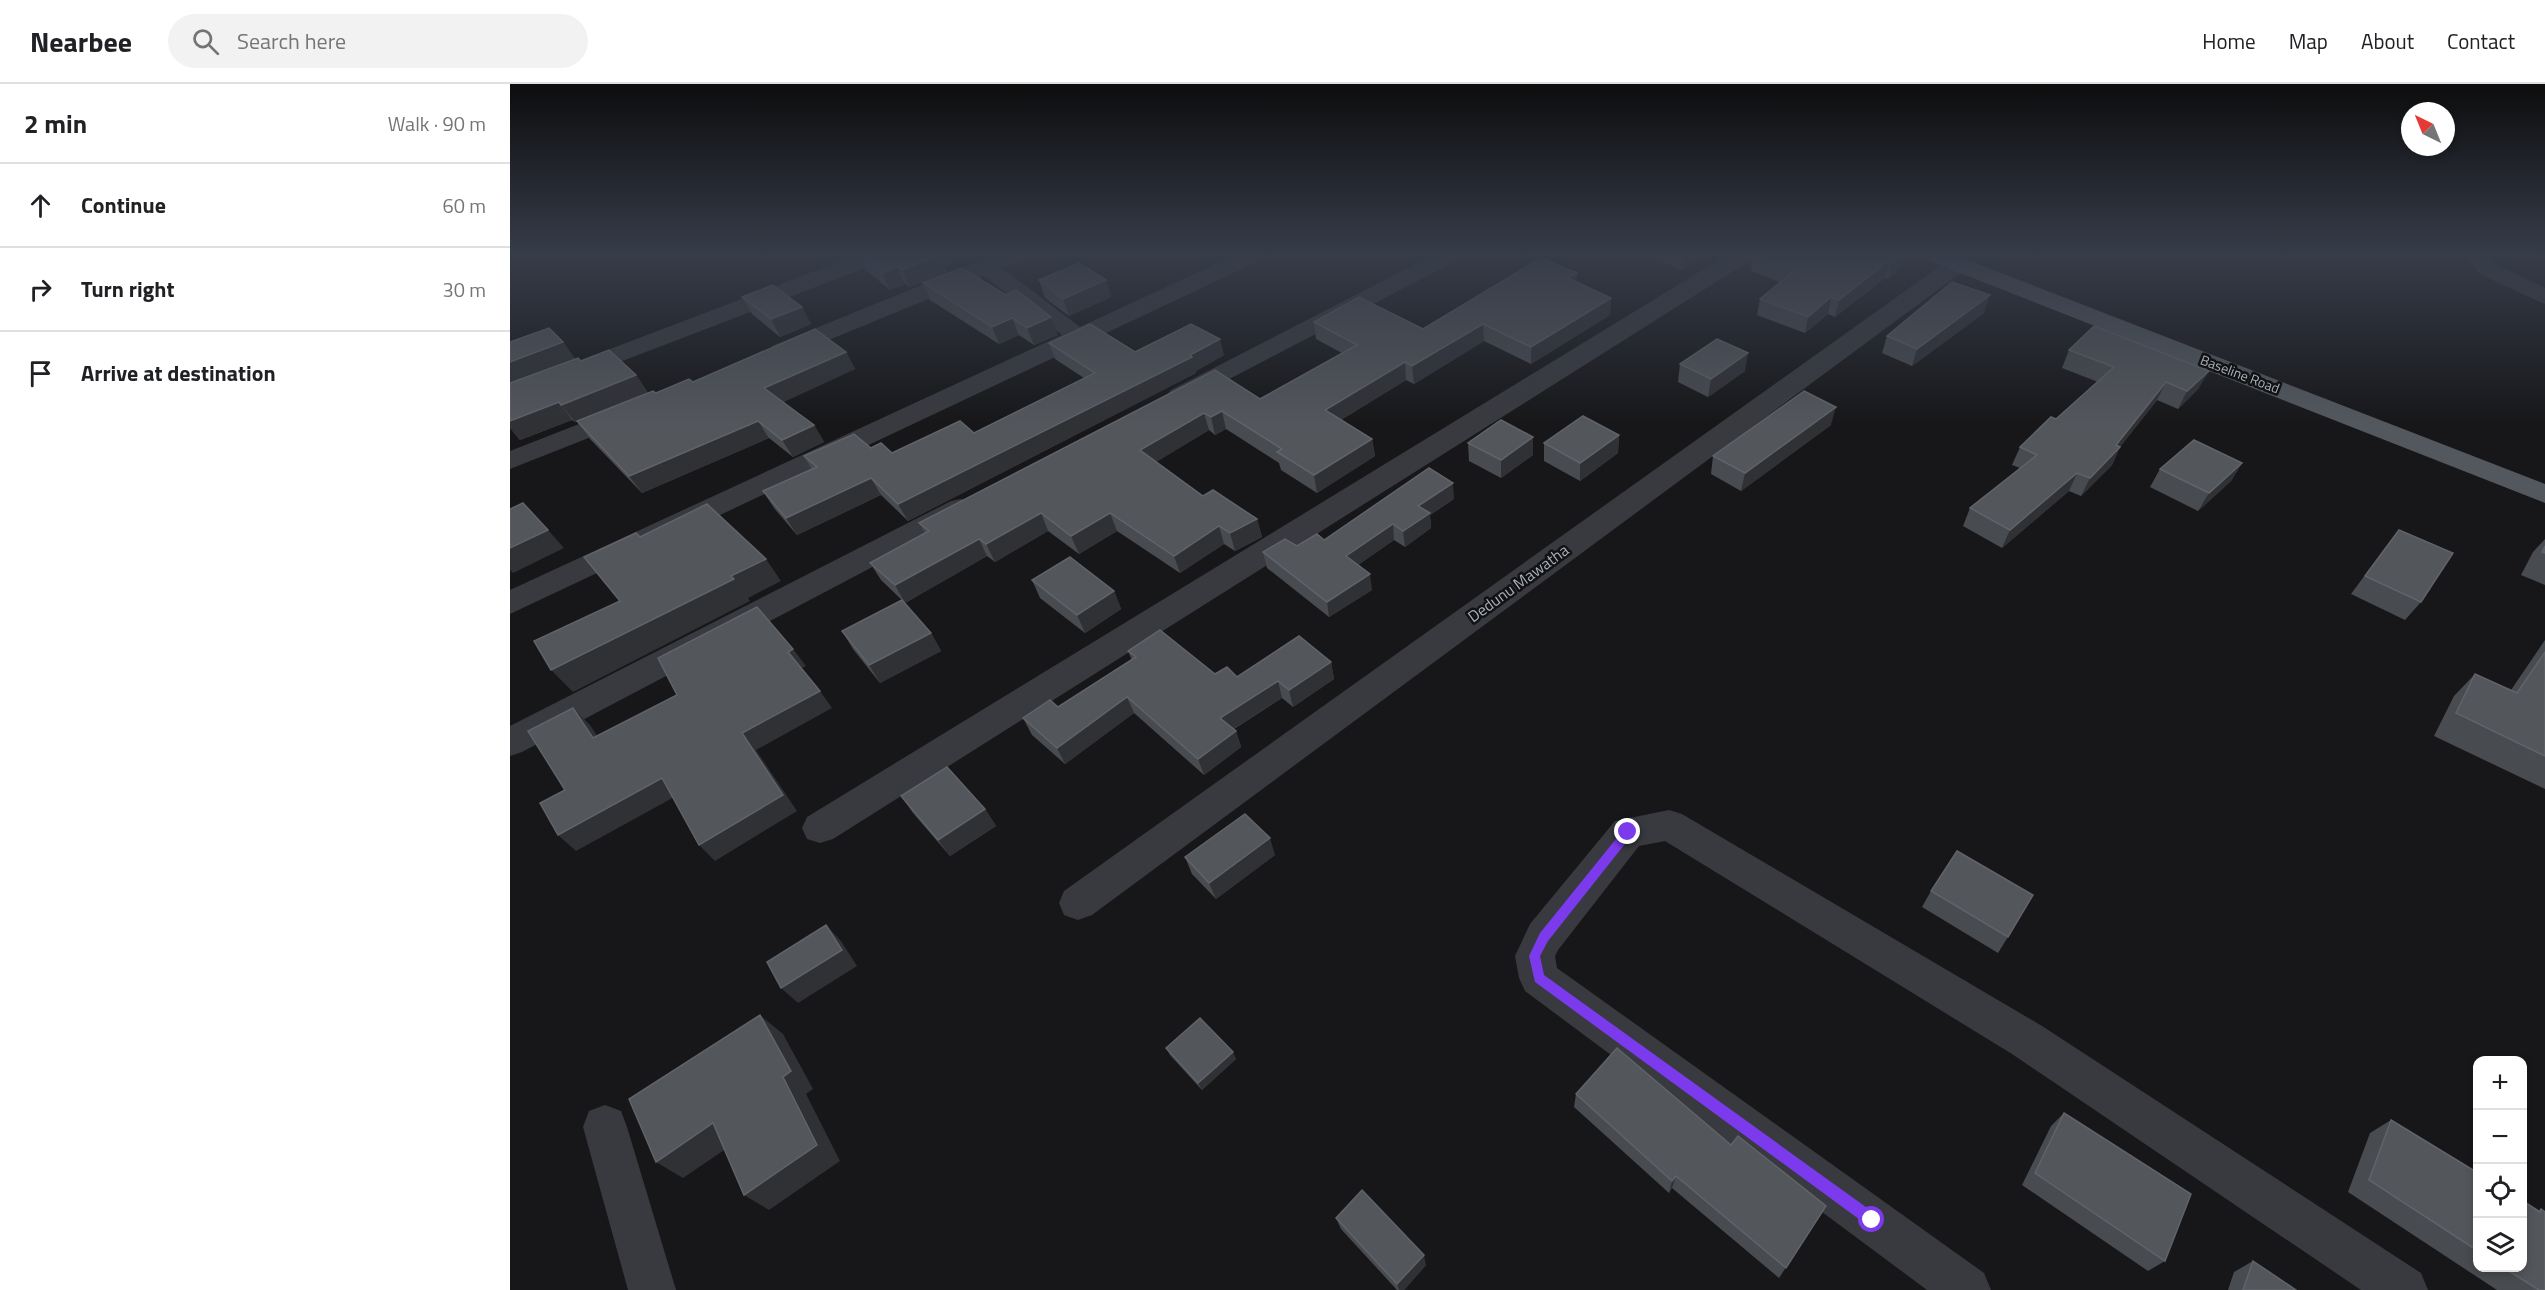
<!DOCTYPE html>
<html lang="en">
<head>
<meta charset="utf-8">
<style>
  body { margin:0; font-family:"Titillium Web",sans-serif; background:#f2f2f2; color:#202124 }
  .controls { position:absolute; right:18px; bottom:18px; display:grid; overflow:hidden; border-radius:12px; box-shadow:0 3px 9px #0003 }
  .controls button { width:54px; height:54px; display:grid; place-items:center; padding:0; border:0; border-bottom:2px solid #e0e0e0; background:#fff; color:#202124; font:30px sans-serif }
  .compass { position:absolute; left:1891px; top:18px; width:54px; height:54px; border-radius:50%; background:#fff; box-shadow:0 3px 9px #0003; rotate:317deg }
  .stop { position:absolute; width:18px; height:18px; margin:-14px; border:4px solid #7c3aed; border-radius:50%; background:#fff }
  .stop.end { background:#7c3aed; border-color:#fff; box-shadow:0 2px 6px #0008 }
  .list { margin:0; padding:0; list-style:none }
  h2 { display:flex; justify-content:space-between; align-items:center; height:78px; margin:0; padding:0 24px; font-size:26px }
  h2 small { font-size:20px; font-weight:400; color:#757577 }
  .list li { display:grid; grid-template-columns:39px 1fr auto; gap:18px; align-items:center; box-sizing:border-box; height:84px; padding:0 24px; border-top:2px solid #e0e0e0 }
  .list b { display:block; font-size:22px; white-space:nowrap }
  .list em { font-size:20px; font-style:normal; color:#757577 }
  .icon { flex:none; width:33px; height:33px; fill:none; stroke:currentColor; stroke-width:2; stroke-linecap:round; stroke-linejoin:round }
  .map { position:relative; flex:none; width:2035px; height:1206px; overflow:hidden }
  header { display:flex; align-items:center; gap:36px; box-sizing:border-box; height:84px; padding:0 30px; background:#fff; border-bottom:2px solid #e0e0e0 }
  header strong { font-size:28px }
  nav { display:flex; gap:33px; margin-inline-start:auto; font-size:21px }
  .search { width:420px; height:54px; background:#f2f2f2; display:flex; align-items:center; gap:15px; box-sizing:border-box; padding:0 21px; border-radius:33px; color:#757577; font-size:22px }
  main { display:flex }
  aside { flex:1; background:#fff }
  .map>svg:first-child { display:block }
</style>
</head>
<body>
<header>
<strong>Nearbee</strong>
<div class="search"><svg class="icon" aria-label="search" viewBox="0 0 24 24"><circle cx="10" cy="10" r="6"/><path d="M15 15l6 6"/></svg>Search here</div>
<nav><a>Home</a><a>Map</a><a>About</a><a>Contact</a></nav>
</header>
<main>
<aside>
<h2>2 min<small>Walk · 90 m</small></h2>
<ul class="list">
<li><svg class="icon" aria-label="ahead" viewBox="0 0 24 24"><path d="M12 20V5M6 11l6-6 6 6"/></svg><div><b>Continue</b></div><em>60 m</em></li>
<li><svg class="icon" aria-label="right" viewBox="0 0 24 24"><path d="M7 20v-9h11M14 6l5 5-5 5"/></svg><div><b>Turn right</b></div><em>30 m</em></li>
<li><svg class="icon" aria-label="arrive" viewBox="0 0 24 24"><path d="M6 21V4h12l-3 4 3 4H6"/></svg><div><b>Arrive at destination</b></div></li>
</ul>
</aside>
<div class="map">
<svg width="2035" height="1206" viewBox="0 0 2035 1206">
  <rect width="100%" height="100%" fill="#171719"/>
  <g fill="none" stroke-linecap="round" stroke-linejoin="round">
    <g fill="#383a3f" fill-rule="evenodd">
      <path d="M 347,171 L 379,171 L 376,176 L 0,320 L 0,303 Z"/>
      <path d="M 485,171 L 516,171 L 513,176 L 492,184 L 570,243 L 725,171 L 754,171 L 751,176 L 0,530 L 0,506 L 552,251 L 474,192 L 280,272 L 271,274 L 262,272 L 259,267 L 262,262 Z"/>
      <path d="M 923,171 L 951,171 L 948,176 L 679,316 L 670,319 L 661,316 L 657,311 L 661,306 Z"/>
      <path d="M 1217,171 L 1244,171 L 1241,176 L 323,755 L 310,759 L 297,755 L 292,744 L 297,733 Z"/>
      <path d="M 1954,171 L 1977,171 L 1987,181 L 2035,204 L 2035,220 L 1971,191 Z"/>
      <path d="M 1448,173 L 1456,175 L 1459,180 L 1456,185 L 582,831 L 568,836 L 554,831 L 549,819 L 554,807 L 1440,175 Z"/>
      <path d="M 115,322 L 124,324 L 128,330 L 124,336 L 0,385 L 0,367 Z"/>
      <path d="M 451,415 L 461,417 L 465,424 L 461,431 L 12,668 L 0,672 L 0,642 L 441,417 Z"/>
      <path d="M 1159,726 L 1172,730 L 1532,942 L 1911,1189 L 1918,1206 L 1851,1206 L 1502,970 L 1155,757 L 1129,762 L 1048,866 L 1045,872 L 1047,884 L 1474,1189 L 1481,1206 L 1417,1206 L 1015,907 L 1009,894 L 1005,872 L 1020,840 L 1105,737 Z"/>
      <path d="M 95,1021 L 111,1027 L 117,1043 L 166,1206 L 118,1206 L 73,1043 L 79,1027 Z"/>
    </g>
    <path fill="#53585e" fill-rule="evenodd" d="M 1414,171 L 1445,171 L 2035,400 L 2035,419 L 1417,176 Z"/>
  </g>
  <g fill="#484b4f">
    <path d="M 349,171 L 460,171 L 434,181 L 437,188 L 399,203 L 395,200 L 380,206 L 356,186 Z"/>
    <path d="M 823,171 L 846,171 L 834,178 Z"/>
    <path d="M 1136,171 L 1194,171 L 1172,186 Z"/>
    <path d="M 1243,171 L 1402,171 L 1401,175 L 1378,195 L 1375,194 L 1325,233 L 1318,230 L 1295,249 L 1247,231 L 1250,215 L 1270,198 L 1241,187 Z"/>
    <path d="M 529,196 L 596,196 L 601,213 L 559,232 L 535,214 Z"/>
    <path d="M 1066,198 L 1101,214 L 1100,231 L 1021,280 L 974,257 L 904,300 L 896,296 L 831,336 L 862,355 L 865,372 L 807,409 L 771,386 L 769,379 L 716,345 L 705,351 L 699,346 L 646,378 L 693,412 L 747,435 L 752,453 L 725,467 L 714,460 L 670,489 L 607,447 L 569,470 L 538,447 L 485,478 L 477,472 L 395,519 L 371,496 L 360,479 L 415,449 L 409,439 L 705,286 L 750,315 L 832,269 L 806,255 L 804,238 L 913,245 Z"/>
    <path d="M 413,199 L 548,251 L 524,261 L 509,251 L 489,260 L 420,216 Z"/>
    <path d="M 232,213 L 292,223 L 301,240 L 270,253 L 242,230 Z"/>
    <path d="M 1474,229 L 1402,282 L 1372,269 L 1377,252 Z"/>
    <path d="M 0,258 L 53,258 L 65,275 L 71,277 L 126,291 L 138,309 L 146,309 L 183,298 L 336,268 L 345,285 L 273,318 L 304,341 L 314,358 L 283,373 L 259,354 L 132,409 L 80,355 L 67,337 L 65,338 L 62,336 L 10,356 L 0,344 Z"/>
    <path d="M 539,259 L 625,268 L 714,271 L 686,287 L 686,289 L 398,437 L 371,411 L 287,451 L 264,424 L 253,407 L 302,386 L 294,372 L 361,364 L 382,369 L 464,349 L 574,294 L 545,275 Z"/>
    <path d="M 1559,266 L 1689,304 L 1668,325 L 1647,316 L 1610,363 L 1602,381 L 1571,412 L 1559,407 L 1492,464 L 1453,442 L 1460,424 L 1510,384 L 1502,381 L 1510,363 L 1546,335 L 1588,298 L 1552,284 Z"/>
    <path d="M 1170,280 L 1235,287 L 1198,313 L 1168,298 Z"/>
    <path d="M 1321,341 L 1231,407 L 1201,390 L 1203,372 Z"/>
    <path d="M 1109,351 L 1108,369 L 1070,397 L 1034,377 L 1034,359 Z"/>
    <path d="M 1023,353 L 1023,371 L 991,394 L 959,377 L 958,359 Z"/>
    <path d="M 1732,379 L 1721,397 L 1688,427 L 1640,403 L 1650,385 Z"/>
    <path d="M 944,415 L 920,431 L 921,444 L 895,463 L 884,456 L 848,481 L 862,506 L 819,533 L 757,484 L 753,468 L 787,462 L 814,456 Z"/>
    <path d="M 2035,455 L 2035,501 L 2011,491 L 2023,468 Z"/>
    <path d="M 1875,464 L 1911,518 L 1895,536 L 1841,510 Z"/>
    <path d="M 522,496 L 604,507 L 611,525 L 575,549 L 530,514 Z"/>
    <path d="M 332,547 L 421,549 L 431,567 L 370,599 L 343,565 Z"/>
    <path d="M 2035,556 L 2035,705 L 1924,652 L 1944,612 L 1965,590 L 2001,606 Z"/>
    <path d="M 618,567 L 705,590 L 727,593 L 821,578 L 824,595 L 783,623 L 772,614 L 724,645 L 726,647 L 731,663 L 694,691 L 624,629 L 555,680 L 522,651 L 513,634 L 548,623 L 622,576 Z"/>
    <path d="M 391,712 L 475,725 L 486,742 L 440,772 L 403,729 Z"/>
    <path d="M 765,771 L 706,815 L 682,790 L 675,773 Z"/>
    <path d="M 1421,807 L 1498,853 L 1488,869 L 1412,823 Z"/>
    <path d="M 656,964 L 726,975 L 692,1006 L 660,971 Z"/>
    <path d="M 1066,1010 L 1221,1061 L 1316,1122 L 1269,1194 L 1162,1104 L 1159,1109 L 1064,1023 Z"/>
    <path d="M 1554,1029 L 1655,1177 L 1638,1187 L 1512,1101 L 1541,1042 Z"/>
    <path d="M 1881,1036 L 1968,1089 L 1968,1184 L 2013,1184 L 2027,1127 L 2031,1125 L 2035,1206 L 1987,1206 L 1838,1108 L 1860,1049 Z"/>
    <path d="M 826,1134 L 916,1181 L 894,1206 L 887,1206 L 831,1145 Z"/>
    <path d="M 1743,1177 L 1786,1206 L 1718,1206 L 1724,1188 Z"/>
  </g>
  <g fill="#303135">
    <path d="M 424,171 L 460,171 L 434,181 L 437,188 L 399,203 L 392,186 Z"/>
    <path d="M 834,171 L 846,171 L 834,178 Z"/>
    <path d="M 1173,171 L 1194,171 L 1172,186 Z"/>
    <path d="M 1391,171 L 1402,171 L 1401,175 L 1378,195 L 1382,178 Z"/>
    <path d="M 1379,177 L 1375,194 L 1325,233 L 1329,216 Z"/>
    <path d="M 387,183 L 395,200 L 380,206 L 372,189 Z"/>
    <path d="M 1067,189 L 1066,206 L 1058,194 Z"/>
    <path d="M 596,196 L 601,213 L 559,232 L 553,215 Z"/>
    <path d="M 1480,211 L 1474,229 L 1402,282 L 1407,265 Z"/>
    <path d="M 1321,213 L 1318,230 L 1295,249 L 1298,233 Z"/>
    <path d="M 1101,214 L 1100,231 L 1021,280 L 1021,263 Z"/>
    <path d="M 292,223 L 301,240 L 270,253 L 261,235 Z"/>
    <path d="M 541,233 L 548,251 L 524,261 L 517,244 Z"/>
    <path d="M 502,234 L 509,251 L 489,260 L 482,243 Z"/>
    <path d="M 973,240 L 974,257 L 904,300 L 902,282 Z"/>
    <path d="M 710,255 L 714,271 L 686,287 L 686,289 L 398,437 L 388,420 Z"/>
    <path d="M 53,258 L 66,276 L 0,301 L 0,278 Z"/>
    <path d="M 336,268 L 345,285 L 265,322 L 254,304 Z"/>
    <path d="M 1238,269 L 1235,287 L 1198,313 L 1201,295 Z"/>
    <path d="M 895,278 L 896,296 L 818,344 L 815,326 Z"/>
    <path d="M 1699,287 L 1689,304 L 1668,325 L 1677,307 Z"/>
    <path d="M 126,291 L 138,309 L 65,338 L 51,321 Z"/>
    <path d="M 1656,298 L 1647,316 L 1610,363 L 1602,381 L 1571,412 L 1580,394 Z"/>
    <path d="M 49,318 L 62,336 L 10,356 L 0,344 L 0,337 Z"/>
    <path d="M 1326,323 L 1321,341 L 1231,407 L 1235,389 Z"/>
    <path d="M 712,327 L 716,345 L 705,351 L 701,333 Z"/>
    <path d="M 694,329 L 699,346 L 636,384 L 630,366 Z"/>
    <path d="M 248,337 L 259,354 L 132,409 L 119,392 Z"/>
    <path d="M 304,341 L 314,358 L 283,373 L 272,356 Z"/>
    <path d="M 1109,351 L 1108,369 L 1070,397 L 1070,379 Z"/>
    <path d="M 1023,353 L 1023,371 L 991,394 L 991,376 Z"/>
    <path d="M 862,355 L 865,372 L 807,409 L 804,391 Z"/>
    <path d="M 1732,379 L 1721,397 L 1688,427 L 1699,409 Z"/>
    <path d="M 1567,389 L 1559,407 L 1492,464 L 1500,446 Z"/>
    <path d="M 361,394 L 371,411 L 287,451 L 276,434 Z"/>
    <path d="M 943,399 L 944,415 L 920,431 L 921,444 L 895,463 L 893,447 L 908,422 Z"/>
    <path d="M 531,429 L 538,447 L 485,478 L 476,460 Z"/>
    <path d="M 600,429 L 607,447 L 569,470 L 561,452 Z"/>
    <path d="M 747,435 L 752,453 L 725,467 L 720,449 Z"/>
    <path d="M 883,440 L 884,456 L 838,488 L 836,472 Z"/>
    <path d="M 709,442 L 714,460 L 670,489 L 664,472 Z"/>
    <path d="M 38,446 L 54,464 L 3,489 L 0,486 L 0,464 Z"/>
    <path d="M 469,455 L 477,472 L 395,519 L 385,501 Z"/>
    <path d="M 256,475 L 271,497 L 238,514 L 240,517 L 63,608 L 41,586 Z"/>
    <path d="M 860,490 L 862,506 L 819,533 L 817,518 Z"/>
    <path d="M 604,507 L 611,525 L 575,549 L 567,531 Z"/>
    <path d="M 421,549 L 431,567 L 370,599 L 359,581 Z"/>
    <path d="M 283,565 L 296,582 L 290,585 L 278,568 Z"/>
    <path d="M 821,578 L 824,595 L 783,623 L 779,606 Z"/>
    <path d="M 768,597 L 772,614 L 715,650 L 710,634 Z"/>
    <path d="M 310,607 L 322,624 L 246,666 L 287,727 L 205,777 L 189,761 L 232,649 Z"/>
    <path d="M 617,613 L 624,629 L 555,680 L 547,664 Z"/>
    <path d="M 63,624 L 80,641 L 100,671 L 83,654 Z"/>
    <path d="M 726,647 L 731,663 L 694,691 L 688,675 Z"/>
    <path d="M 152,694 L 168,711 L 66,767 L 48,751 Z"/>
    <path d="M 475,725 L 486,742 L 440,772 L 428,756 Z"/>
    <path d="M 760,754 L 765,771 L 706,815 L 699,799 Z"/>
    <path d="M 316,841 L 331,857 L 347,882 L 288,919 L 271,904 Z"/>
    <path d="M 250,931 L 273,950 L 303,1005 L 296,1010 L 330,1077 L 259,1126 L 234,1111 L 273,993 Z"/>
    <path d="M 723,968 L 726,975 L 692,1006 L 688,999 Z"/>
    <path d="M 203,1039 L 229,1056 L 173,1094 L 146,1078 Z"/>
    <path d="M 1166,1092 L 1162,1104 L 1159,1109 L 1162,1097 Z"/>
    <path d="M 914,1171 L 916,1181 L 894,1206 L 889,1206 L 887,1200 Z"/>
  </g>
  <g fill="#53565b" stroke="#60646a" stroke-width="1.5">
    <path d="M 351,171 L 429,171 L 392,186 L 387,183 L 372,189 Z"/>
    <path d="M 1245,171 L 1391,171 L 1382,178 L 1379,177 L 1329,216 L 1321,213 L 1298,233 L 1250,215 L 1285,186 Z"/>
    <path d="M 1031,174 L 1067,189 L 1058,194 L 1101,214 L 1021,263 L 973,240 L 902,282 L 895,278 L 815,326 L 862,355 L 804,391 L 767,368 L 772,365 L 712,327 L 701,333 L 694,329 L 630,366 L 693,412 L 703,406 L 747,435 L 720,449 L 709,442 L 664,472 L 600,429 L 561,452 L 531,429 L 476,460 L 469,455 L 385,501 L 360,479 L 419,447 L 409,439 L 705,286 L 750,315 L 847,261 L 804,238 L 849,213 L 913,245 Z"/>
    <path d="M 569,179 L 596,196 L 553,215 L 529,196 Z"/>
    <path d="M 451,184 L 496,211 L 506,206 L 541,233 L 517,244 L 502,234 L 482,243 L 413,199 Z"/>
    <path d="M 1442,198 L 1480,211 L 1407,265 L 1377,252 Z"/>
    <path d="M 263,201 L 292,223 L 261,235 L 232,213 Z"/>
    <path d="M 580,240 L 625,268 L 681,240 L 710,255 L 680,271 L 682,273 L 388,420 L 361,394 L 276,434 L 253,407 L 307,383 L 294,372 L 344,350 L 361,364 L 371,359 L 382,369 L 450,337 L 464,349 L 585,289 L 539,259 Z"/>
    <path d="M 1584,242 L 1699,287 L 1677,307 L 1656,298 L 1606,361 L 1610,363 L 1580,394 L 1567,389 L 1500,446 L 1460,424 L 1527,371 L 1510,363 L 1541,333 L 1546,335 L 1604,283 L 1559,266 Z"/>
    <path d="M 39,244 L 53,258 L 0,278 L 0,258 Z"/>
    <path d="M 305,245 L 336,268 L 254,304 L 304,341 L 272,356 L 248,337 L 119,392 L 67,337 L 143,307 L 146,309 L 179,295 L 183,298 Z"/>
    <path d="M 1207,255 L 1238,269 L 1201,295 L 1170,280 Z"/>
    <path d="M 99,266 L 126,291 L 51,321 L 49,318 L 0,337 L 0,299 L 68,274 L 71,277 Z"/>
    <path d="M 1294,307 L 1326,323 L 1235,389 L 1203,372 Z"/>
    <path d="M 1073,332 L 1109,351 L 1070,379 L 1034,359 Z"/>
    <path d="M 991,336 L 1023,353 L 991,376 L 958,359 Z"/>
    <path d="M 1684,356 L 1732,379 L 1699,409 L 1650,385 Z"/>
    <path d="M 919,384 L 943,399 L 908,422 L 920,429 L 893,447 L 883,440 L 836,472 L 860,490 L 817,518 L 753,468 L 775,455 L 787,462 L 807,450 L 814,456 Z"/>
    <path d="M 13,419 L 38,446 L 0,464 L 0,425 Z"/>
    <path d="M 197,420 L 256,475 L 221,492 L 224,495 L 41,586 L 24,557 L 110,517 L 74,473 L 126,449 L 130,453 Z"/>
    <path d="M 1889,446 L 1943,469 L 1911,518 L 1855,492 Z"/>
    <path d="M 2035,462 L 2035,469 L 2032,468 Z"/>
    <path d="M 560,473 L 604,507 L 567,531 L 522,496 Z"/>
    <path d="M 392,516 L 421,549 L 359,581 L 332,547 Z"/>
    <path d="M 247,523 L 283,565 L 278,568 L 310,607 L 232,649 L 273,711 L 189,761 L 152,694 L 48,751 L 30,719 L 55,706 L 18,647 L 63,624 L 83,654 L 167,611 L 148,574 Z"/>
    <path d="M 650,546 L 705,590 L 717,583 L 727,593 L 789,552 L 821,578 L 779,606 L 768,597 L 710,634 L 726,647 L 688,675 L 617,613 L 547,664 L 513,634 L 540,616 L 548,623 L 626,573 L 618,567 Z"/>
    <path d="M 2035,568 L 2035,672 L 1946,629 L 1965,590 L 2007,609 Z"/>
    <path d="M 437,683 L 475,725 L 428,756 L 391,712 Z"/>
    <path d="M 735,730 L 760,754 L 699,799 L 675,773 Z"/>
    <path d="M 1447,767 L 1523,811 L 1498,853 L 1421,807 Z"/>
    <path d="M 316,841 L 332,866 L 271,904 L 257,878 Z"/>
    <path d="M 250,931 L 281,987 L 273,993 L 307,1061 L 234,1111 L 203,1039 L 146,1078 L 119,1015 Z"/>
    <path d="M 690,934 L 723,968 L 688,999 L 656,964 Z"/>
    <path d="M 1107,964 L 1221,1061 L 1228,1052 L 1316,1122 L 1276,1184 L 1166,1092 L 1162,1097 L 1066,1010 Z"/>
    <path d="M 1554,1029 L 1681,1110 L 1655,1177 L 1525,1089 Z"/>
    <path d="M 1881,1036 L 1968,1089 L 1968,1167 L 1859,1096 Z"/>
    <path d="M 852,1106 L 914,1171 L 887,1200 L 826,1134 Z"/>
    <path d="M 2013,1117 L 2030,1128 L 2031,1125 L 2035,1128 L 2035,1206 L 2029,1206 L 1994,1184 L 2013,1184 Z"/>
    <path d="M 1743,1177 L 1786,1206 L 1733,1206 Z"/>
  </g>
  <linearGradient id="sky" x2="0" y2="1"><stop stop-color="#0d0d0e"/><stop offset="0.5" stop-color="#363c49"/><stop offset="1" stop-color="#363c49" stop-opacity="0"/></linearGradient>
  <rect width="2035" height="340" fill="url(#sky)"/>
  <path fill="#7c3aed" d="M 1118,743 L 1124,748 L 1122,751 L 1038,857 L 1030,872 L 1034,891 L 1367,1131 L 1369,1136 L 1367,1141 L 1362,1143 L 1357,1141 L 1025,898 L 1019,872 L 1030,849 L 1114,745 Z"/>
  <g text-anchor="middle" stroke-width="5" stroke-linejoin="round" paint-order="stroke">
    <g font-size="14" fill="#a8b1ba" stroke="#121214">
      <text transform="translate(1730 290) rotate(21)" y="5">Baseline Road</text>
    </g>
    <g font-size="16" fill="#a8b1ba" stroke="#121214">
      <text transform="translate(1008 499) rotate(-36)" y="6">Dedunu Mawatha</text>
    </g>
  </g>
</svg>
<div class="controls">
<button>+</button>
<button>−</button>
<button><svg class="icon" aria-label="locate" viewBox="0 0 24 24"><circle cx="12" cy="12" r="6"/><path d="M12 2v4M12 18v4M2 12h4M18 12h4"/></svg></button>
<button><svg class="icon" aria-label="layers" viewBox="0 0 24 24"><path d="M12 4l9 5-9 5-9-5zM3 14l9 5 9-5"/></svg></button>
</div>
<svg class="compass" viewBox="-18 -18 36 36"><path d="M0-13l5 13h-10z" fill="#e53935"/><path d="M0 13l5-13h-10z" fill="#757577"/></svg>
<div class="stop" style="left:1362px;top:1136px"></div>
<div class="stop end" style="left:1118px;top:748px"></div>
</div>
</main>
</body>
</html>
